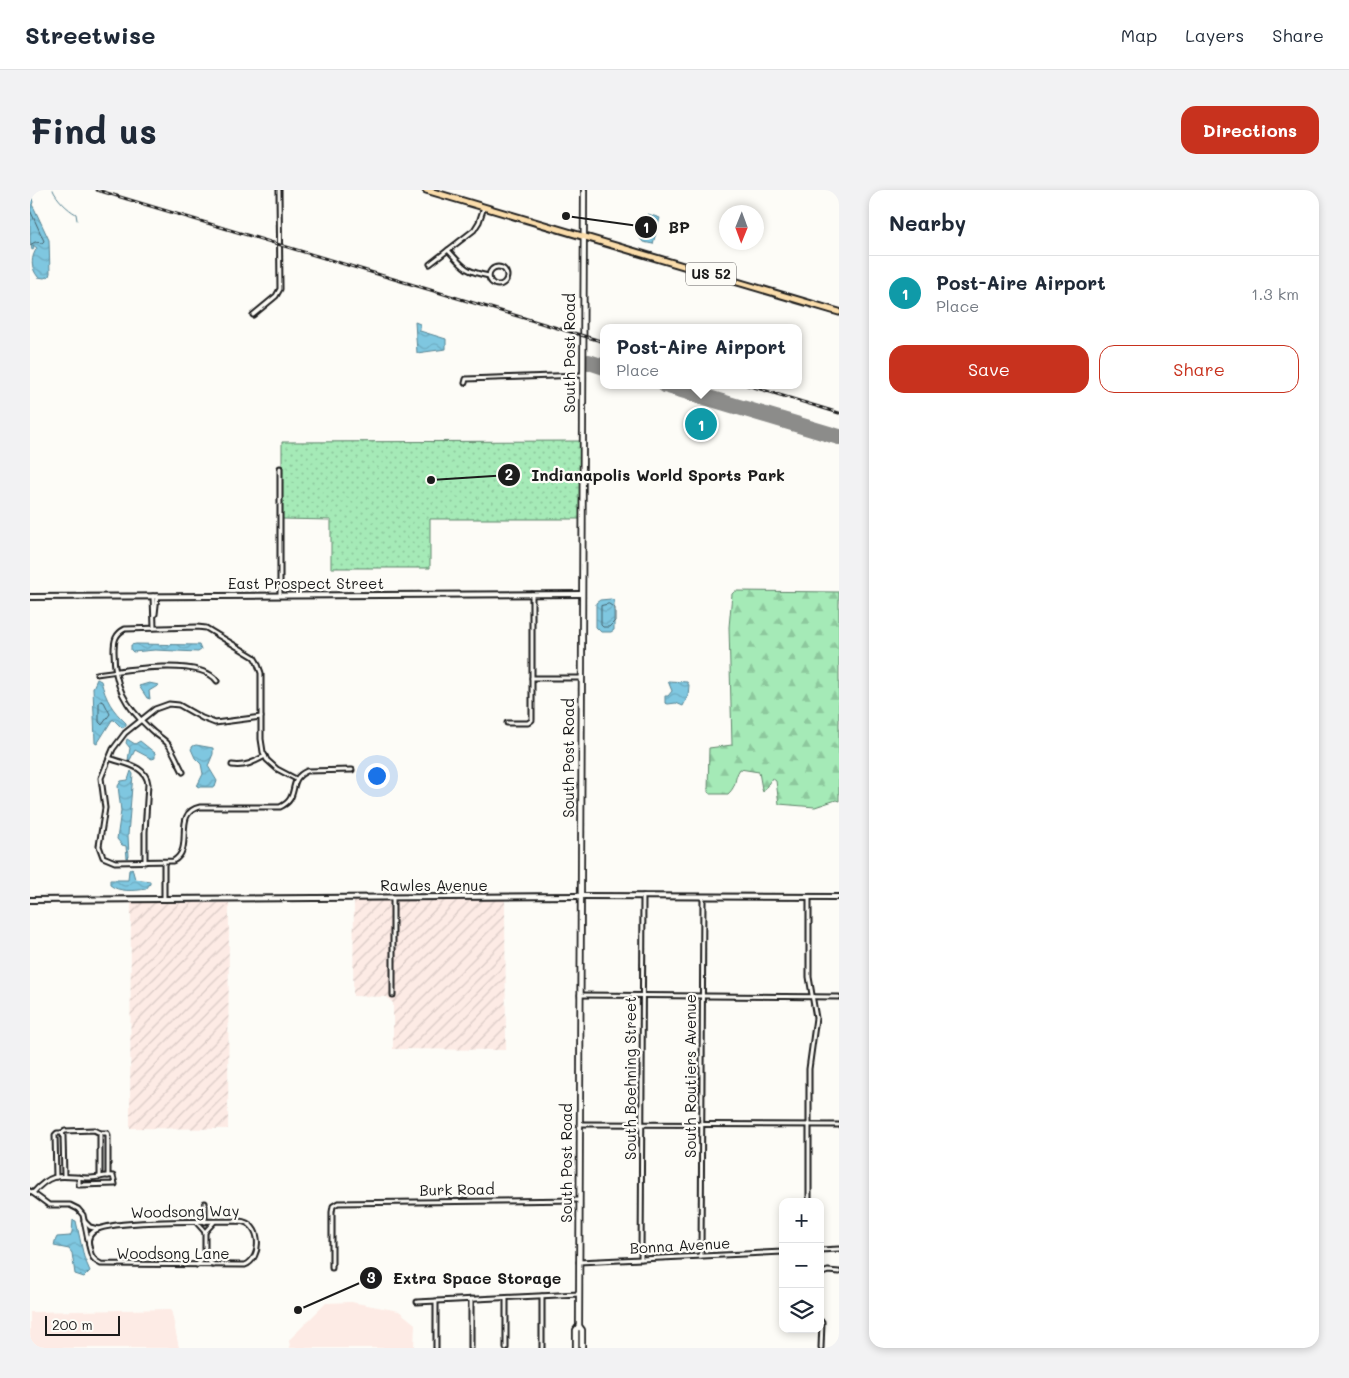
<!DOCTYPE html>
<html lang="en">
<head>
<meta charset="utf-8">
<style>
  body { margin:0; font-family:Mali,sans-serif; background:#f2f2f3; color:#1f2937 }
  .controls { position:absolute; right:15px; bottom:15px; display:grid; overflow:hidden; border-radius:10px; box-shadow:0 2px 8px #0003 }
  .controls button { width:45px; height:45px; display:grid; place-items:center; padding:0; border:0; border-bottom:1px solid #e0e1e3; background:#fff; color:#1f2937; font:25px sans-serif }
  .compass { position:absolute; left:689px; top:15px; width:45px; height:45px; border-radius:50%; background:#fff; box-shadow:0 2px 8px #0003; rotate:181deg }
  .scale { position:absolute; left:15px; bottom:12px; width:75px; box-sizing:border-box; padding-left:5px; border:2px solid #1c1c1c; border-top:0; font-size:14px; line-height:18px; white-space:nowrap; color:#1c1c1c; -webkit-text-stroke:4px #fdfcf7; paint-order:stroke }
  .you { position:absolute; left:346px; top:585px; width:18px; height:18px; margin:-12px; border:4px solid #fff; border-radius:50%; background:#1a73e8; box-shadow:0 0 0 8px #1a73e833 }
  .badge { display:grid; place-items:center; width:32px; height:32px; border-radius:50%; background:#c8321e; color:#fff; font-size:16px; font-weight:700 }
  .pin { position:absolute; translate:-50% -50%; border:2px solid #fff; box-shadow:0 1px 5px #0006 }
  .popup { position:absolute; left:570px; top:134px; width:202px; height:65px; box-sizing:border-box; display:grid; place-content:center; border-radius:10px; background:#fff; filter:drop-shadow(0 1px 4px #0005); font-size:16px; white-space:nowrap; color:#747a83 }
  .popup b { font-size:19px; color:#1f2937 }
  .popup::after { content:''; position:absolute; left:50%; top:100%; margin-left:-10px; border:10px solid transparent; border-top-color:#fff }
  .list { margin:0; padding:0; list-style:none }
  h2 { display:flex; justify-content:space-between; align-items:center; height:65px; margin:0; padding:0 20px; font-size:21px }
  h2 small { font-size:16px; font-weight:400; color:#747a83 }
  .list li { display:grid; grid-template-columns:32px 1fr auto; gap:15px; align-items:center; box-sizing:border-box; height:75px; padding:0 20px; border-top:1px solid #e0e1e3 }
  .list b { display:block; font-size:19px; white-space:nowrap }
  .list p { margin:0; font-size:16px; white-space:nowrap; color:#747a83 }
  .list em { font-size:16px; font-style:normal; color:#747a83 }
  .actions { display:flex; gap:10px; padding:15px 20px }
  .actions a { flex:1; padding:11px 0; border:1px solid #c8321e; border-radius:15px; text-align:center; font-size:18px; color:#c8321e }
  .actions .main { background:#c8321e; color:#fff }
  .icon { flex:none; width:28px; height:28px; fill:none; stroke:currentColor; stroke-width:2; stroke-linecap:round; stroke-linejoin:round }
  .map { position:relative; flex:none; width:809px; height:1158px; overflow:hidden; border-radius:15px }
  header { display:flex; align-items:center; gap:30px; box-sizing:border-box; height:70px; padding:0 25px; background:#fff; border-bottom:1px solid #e0e1e3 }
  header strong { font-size:24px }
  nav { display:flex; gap:28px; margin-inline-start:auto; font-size:18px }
  .intro { display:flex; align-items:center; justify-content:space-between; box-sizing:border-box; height:120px; padding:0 30px }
  h1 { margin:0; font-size:35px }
  .button { padding:12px 22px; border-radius:15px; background:#c8321e; color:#fff; font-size:18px; font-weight:700 }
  main { display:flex; gap:30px; padding:0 30px }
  aside { flex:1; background:#fff; border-radius:15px; box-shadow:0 2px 8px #0003 }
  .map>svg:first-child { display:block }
</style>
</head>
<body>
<header>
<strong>Streetwise</strong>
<nav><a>Map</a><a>Layers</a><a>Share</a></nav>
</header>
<div class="intro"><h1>Find us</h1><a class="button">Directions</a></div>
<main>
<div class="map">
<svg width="809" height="1158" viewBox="0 0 809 1158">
  <defs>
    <pattern id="industrial-furrows" width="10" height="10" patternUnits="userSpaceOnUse" patternTransform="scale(1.25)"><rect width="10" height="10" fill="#fdebe5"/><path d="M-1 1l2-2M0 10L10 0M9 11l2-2" fill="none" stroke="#d8c9c4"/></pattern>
    <pattern id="forest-firs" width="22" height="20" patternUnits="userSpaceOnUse" patternTransform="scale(1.25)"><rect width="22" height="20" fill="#a5eab7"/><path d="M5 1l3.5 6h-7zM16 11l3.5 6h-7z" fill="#8dc89d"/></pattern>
    <pattern id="park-dots" width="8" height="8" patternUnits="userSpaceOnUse" patternTransform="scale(1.25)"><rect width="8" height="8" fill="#a5eab7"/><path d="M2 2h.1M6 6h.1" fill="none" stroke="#8dc89d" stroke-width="1.8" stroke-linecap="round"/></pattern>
    <pattern id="water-waves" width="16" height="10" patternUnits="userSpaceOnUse" patternTransform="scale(1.25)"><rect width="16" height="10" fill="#7fc7e0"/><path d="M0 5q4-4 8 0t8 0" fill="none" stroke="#6daac0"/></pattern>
  </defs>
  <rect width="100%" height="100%" fill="#fdfcf7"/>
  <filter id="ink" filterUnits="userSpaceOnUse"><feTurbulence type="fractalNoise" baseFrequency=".02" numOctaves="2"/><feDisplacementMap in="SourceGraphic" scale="10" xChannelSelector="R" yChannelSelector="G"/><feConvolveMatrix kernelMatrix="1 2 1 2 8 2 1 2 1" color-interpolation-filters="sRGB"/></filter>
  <g filter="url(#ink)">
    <g fill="#fdebe5">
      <path d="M 321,1112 L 369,1121 L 385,1134 L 384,1158 L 260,1158 L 259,1150 L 296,1113 Z"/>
      <path d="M 141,1119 L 149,1158 L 0,1158 L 0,1122 Z"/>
    </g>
    <g fill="url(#industrial-furrows)">
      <path d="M 324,709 L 475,710 L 476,860 L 363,859 L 363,813 L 357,807 L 323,806 Z"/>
      <path d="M 101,712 L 199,713 L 198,939 L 100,938 Z"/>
    </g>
    <path fill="url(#forest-firs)" stroke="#60836a" d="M 705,401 L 809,402 L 809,611 L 806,610 L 785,617 L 749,614 L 746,591 L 742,588 L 733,602 L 732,599 L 729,582 L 710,579 C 703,589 708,595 698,604 L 680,604 L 678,602 L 679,558 L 702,555 L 699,437 L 702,404 Z"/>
    <path fill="url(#park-dots)" stroke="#60836a" d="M 551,251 L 551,329 L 400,329 L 400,378 L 301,378 L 301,330 L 252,329 L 252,252 Z"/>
    <g fill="url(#water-waves)" stroke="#578392">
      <path d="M 0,3 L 3,12 L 2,15 L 4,18 L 19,50 L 20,83 L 19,86 L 14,88 L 8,87 C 0,77 1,67 7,58 L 3,55 L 4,59 L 2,60 L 0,50 Z"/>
      <path d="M 618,24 L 630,28 L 623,54 L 613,52 L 610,48 L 611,39 Z"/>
      <path d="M 385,132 L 390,134 L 390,141 L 416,149 L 416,159 L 387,163 Z"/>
      <path d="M 581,409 L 584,411 L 584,440 L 581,442 L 571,442 L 566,437 L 566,413 L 570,410 Z"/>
      <path d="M 106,454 L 169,455 L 171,460 L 168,462 L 125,460 L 103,462 L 101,460 L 101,455 Z"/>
      <path d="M 67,489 L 71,491 C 76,510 82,520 96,533 L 96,536 L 92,538 L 84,530 L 82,530 L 67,554 L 65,553 L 63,498 Z"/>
      <path d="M 638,491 L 657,492 L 659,495 L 658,506 L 653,516 L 646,513 L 638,514 L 635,513 L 635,506 L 638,506 L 642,501 Z"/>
      <path d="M 119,493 L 129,495 L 119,501 L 120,509 L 117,508 L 109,496 Z"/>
      <path d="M 97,549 L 105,554 L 110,551 L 125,563 L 125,568 L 122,569 L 105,560 L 100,570 L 98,570 L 100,558 L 96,553 Z"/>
      <path d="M 166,555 L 183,558 L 183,564 L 178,576 L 187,591 L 185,597 L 169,597 L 167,596 L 173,584 L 171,574 L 165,568 L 161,559 L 163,556 Z"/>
      <path d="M 101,581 L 103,584 L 98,645 L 99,666 L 97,668 L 96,656 L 92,655 L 87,649 L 91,621 L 88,596 L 91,591 L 98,590 Z"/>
      <path d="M 102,678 L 105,689 L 120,691 L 120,694 L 116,699 C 105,701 88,702 80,695 L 80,690 L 98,690 L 99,680 Z"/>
      <path d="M 43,1030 L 46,1031 L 54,1067 L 60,1081 L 54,1087 L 45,1084 L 42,1063 L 39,1059 L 24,1056 L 25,1051 L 27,1047 L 40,1046 L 42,1042 Z"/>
    </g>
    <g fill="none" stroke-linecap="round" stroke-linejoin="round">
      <g stroke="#44606a" stroke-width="1">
        <path d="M 0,20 L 14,51 L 12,53 L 5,52 L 0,55"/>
        <path d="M 579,414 L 585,418 L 585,431 L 579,437 L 573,437 L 571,435 L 571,416 Z"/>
        <path d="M 71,511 L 74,512 L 80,524 L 72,535 L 69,532 L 69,513 Z"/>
      </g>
      <path stroke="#578392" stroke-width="1" d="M 23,0 C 26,8 38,20 46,24 L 47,30"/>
      <g stroke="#8c8c8a" stroke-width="16">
        <path d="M 559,172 L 574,177"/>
        <path d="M 635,195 L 809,247"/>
      </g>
      <g stroke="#1c1c1c" stroke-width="7">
        <g id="minor">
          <path d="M 418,60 C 434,78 435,81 459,86"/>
          <path d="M 400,74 L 444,40 L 449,32 L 454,17"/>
          <circle cx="468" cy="86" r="9"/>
          <path d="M 223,125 L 246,106 L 250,99 L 249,0"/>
          <path d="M 435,193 L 436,189 L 553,185"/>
          <path d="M 250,405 L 250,278"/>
          <path d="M 123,406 L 124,437"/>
          <path d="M 125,424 L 127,406"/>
          <path d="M 67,484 C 93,480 171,467 187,491"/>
          <path d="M 502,488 L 551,488"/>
          <path d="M 231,527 L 185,533 L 172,528 L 149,515 L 139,514 L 125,519 L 95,543 L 83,559 L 71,588 L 75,618 L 69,656 L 73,667 L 85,672 L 143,671 C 166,659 141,623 170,617 L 250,617 C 271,608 256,590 277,581 L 322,580"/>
          <path d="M 477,533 L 498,533 L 502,530 L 502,404"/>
          <path d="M 79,568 C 94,574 116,575 118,594 L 115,642 L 115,672"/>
          <path d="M 202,575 C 215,577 224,572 235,566"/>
          <path d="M 153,582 C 148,573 144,562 138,554 C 133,548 126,545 120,539 C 95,516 84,496 84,461 C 84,451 85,444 95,439 L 167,437 L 176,438 L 224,467 L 227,472 L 231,483 L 231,549 L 233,562 L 237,570 L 247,579 L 266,589"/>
          <path d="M 134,672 L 134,709"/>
          <path d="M 363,707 L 363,805"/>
          <path d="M 779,707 L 779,787 L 786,828 L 779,879 L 779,1012"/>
          <path d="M 550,805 L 809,807"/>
          <path d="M 550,934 L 809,935"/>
          <path d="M 32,943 L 35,941 L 64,940 L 70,943 L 70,987"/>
          <path d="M 70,943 L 77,943 L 78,945 L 78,986"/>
          <path d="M 26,987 L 25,945 L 27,943 L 32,943 L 33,946 L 34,986"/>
          <path d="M 0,1001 L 19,1015 L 40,1015 L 48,1019 L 53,1025 L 58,1050"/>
          <path d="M 3,1003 C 23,980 32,987 59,988 C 67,988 75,985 83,986 L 85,994 L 49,995 L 49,987"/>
          <path d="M 175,1013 L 175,1032"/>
          <path d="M 54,1031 L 60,1037 L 68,1039"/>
          <path d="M 209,1031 C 233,1032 232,1069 215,1075 L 71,1074 C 64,1071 61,1067 60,1060 C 58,1053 57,1047 63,1042 C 76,1029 185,1032 209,1031 Z"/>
          <path d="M 167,1033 L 175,1042"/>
          <path d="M 175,1042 L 175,1067"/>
          <path d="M 175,1042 L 184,1032"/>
          <path d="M 790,1060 L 809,1059"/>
          <path d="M 671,1066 L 673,707"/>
          <path d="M 175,1067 L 183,1075"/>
          <path d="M 611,1069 L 613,706"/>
          <path d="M 549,1072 L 753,1062"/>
          <path d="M 167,1075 L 175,1067"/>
          <path d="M 302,1078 L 302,1022 L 303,1016 L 308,1013 L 549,1010"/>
          <path d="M 790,1084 L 798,1081 L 809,1082"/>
          <path d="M 512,1106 L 512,1158"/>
          <path d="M 476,1108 L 476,1158"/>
          <path d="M 441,1109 L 441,1158"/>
          <path d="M 406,1111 L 406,1158"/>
          <path d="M 387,1112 L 549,1104"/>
          <path d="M 791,1158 L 792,1132"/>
        </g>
      </g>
      <g stroke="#1c1c1c" stroke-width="8">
        <g id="tertiary">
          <path d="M 0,407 L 552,404"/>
          <path d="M 0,710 L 550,706 L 809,707"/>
        </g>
      </g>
      <g stroke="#1c1c1c" stroke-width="8">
        <g id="secondary">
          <path d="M 549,1136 L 552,1140 L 552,1158"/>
          <path d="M 546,1158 L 546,1140 L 549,1136 L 554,0"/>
        </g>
      </g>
      <g stroke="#1c1c1c" stroke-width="9">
        <path id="primary" d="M 396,0 L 809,122"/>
      </g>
      <use href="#minor" stroke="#fdfcf7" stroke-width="3"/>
      <use href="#tertiary" stroke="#fdfcf7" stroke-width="4"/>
      <use href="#secondary" stroke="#fdfcf7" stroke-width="4.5"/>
      <use href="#primary" stroke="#fbddab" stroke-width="5"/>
      <g stroke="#1c1c1c" stroke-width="3">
        <g id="rail">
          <path d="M 67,0 L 574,152"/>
          <path d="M 717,195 L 809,223"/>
        </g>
      </g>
      <use href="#rail" stroke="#fdfcf7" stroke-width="1" stroke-dasharray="4" stroke-linecap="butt"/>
    </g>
  </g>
  <g text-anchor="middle" stroke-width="4.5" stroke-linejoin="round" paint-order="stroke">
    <rect fill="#fdfcf7" stroke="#605f5e" stroke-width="1" x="656" y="72.5" width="50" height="23" rx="4"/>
    <g font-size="14" font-weight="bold" fill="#1c1c1c">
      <text x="681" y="89">US 52</text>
    </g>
    <g font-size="15" fill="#1c1c1c" stroke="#fdfcf7">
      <text transform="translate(540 163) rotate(-90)" y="5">South Post Road</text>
      <text x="276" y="399">East Prospect Street</text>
      <text transform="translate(539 568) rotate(-90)" y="5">South Post Road</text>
      <text x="404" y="701">Rawles Avenue</text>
      <text transform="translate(661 886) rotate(-90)" y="5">South Routiers Avenue</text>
      <text transform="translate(601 888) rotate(-90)" y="5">South Boehning Street</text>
      <text transform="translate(537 973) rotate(-90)" y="5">South Post Road</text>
      <text transform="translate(427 1000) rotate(-1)" y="5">Burk Road</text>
      <text transform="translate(155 1022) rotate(-1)" y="5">Woodsong Way</text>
      <text transform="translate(650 1056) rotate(-3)" y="5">Bonna Avenue</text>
      <text x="143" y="1069">Woodsong Lane</text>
    </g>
  </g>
  <path fill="none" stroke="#1c1c1c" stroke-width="2" d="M536 26L616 37M401 290L479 285M268 1120L341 1088"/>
  <g fill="#1c1c1c" stroke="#fdfcf7" stroke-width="2">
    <circle cx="536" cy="26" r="5"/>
    <circle cx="401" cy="290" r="5"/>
    <circle cx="268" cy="1120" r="5"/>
    <circle cx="616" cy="37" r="12"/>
    <circle cx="479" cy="285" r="12"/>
    <circle cx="341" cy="1088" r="12"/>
  </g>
  <g font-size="15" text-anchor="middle" font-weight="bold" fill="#fff">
    <text x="616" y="43">1</text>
    <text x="479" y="290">2</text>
    <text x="341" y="1093">3</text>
  </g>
  <g font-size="16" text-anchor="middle" font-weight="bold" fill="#1c1c1c" stroke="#fdfcf7" stroke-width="4.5" stroke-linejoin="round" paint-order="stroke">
    <text x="649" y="43">BP</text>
    <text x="628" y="291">Indianapolis World Sports Park</text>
    <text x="447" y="1094">Extra Space Storage</text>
  </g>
</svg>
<div class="controls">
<button>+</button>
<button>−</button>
<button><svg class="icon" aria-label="layers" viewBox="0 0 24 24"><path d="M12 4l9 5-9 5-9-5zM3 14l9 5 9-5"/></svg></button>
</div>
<svg class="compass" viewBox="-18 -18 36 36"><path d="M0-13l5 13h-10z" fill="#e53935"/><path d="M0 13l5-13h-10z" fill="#747a83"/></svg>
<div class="scale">200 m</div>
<div class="you"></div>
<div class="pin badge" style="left:671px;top:234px;background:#0f9aa8">1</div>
<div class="popup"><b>Post-Aire Airport</b>Place</div>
</div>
<aside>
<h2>Nearby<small></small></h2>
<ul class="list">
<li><span class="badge" style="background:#0f9aa8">1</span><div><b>Post-Aire Airport</b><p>Place</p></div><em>1.3 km</em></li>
</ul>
<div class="actions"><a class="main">Save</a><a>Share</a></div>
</aside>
</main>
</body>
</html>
